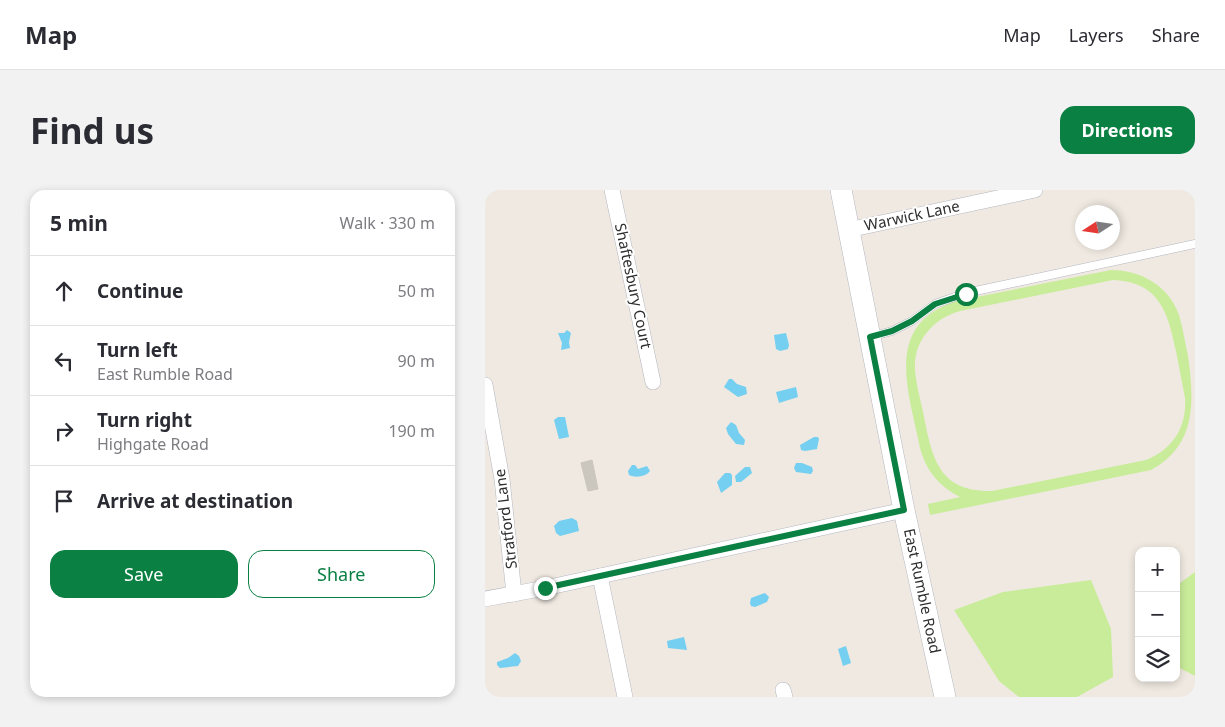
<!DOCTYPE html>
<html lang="en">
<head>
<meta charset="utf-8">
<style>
  body { margin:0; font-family:"Noto Sans",sans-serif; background:#f2f2f3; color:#2b2b33 }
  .controls { position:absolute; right:15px; bottom:15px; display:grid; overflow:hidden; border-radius:10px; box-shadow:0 2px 8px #0003 }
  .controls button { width:45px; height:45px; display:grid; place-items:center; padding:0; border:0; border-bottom:1px solid #e1e1e2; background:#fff; color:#2b2b33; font:25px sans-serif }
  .compass { position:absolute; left:590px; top:15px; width:45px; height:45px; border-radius:50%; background:#fff; box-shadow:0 2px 8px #0003; rotate:258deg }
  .stop { position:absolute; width:15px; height:15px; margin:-11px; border:4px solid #0b8043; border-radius:50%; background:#fff }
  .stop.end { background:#0b8043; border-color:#fff; box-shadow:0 1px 5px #0008 }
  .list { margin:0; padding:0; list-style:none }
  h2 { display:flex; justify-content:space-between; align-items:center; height:65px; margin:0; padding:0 20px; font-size:21px }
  h2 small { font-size:16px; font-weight:400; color:#7c7c81 }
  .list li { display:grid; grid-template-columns:32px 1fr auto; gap:15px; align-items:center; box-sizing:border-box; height:70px; padding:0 20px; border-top:1px solid #e1e1e2 }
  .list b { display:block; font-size:19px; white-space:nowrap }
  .list p { margin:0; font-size:16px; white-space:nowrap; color:#7c7c81 }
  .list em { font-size:16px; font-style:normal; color:#7c7c81 }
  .actions { display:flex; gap:10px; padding:15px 20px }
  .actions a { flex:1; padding:11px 0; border:1px solid #0b8043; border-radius:15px; text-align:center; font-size:18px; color:#0b8043 }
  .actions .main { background:#0b8043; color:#fff }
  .icon { flex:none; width:28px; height:28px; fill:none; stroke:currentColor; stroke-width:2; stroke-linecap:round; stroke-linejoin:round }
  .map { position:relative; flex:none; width:710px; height:507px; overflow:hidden; border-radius:15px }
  header { display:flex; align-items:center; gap:30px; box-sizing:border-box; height:70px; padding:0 25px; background:#fff; border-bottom:1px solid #e1e1e2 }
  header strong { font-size:24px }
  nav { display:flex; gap:28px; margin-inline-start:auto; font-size:18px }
  .intro { display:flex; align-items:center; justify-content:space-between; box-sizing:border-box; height:120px; padding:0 30px }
  h1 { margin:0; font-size:35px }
  .button { padding:12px 22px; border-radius:15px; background:#0b8043; color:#fff; font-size:18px; font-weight:700 }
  main { display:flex; gap:30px; padding:0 30px }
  aside { flex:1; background:#fff; border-radius:15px; box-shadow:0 2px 8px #0003 }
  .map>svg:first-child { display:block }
</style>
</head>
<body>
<header>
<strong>Map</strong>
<nav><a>Map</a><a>Layers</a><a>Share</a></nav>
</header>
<div class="intro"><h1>Find us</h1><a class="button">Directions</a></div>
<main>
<aside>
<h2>5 min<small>Walk · 330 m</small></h2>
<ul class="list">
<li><svg class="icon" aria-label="ahead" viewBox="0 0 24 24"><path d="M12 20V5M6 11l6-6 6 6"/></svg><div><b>Continue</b></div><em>50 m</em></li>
<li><svg class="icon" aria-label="left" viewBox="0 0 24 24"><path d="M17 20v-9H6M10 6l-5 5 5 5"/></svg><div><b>Turn left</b><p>East Rumble Road</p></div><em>90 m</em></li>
<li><svg class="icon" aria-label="right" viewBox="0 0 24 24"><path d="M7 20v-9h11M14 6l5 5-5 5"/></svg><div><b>Turn right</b><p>Highgate Road</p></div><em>190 m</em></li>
<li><svg class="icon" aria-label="arrive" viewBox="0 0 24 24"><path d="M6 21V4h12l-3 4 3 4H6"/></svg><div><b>Arrive at destination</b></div></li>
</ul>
<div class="actions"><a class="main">Save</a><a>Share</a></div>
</aside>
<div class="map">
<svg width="710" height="507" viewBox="0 0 710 507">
  <rect width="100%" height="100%" fill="#efe9e1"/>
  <g fill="#c9ec9a" fill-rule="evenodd">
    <path d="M 626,80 C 656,80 684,96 694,125 C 698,138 700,153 703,166 C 710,215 710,256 666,280 L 445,325 L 443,314 L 475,307 C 454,296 441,281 435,258 C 424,202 397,134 472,111 ZM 628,90 C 675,92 683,123 691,161 C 694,177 697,192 700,208 C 702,237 688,259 661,270 L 507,301 C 452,302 447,266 438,222 C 435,208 431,194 430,180 C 428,151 449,128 475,121 Z"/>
    <path d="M 710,382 L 710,486 L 691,476 L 691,396 Z"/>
    <path d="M 606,390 L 626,439 L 628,487 L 592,507 L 534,507 L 514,491 L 469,420 L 518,402 Z"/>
  </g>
  <g fill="#75cff0">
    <path d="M 82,140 L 86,143 L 84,152 L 85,158 L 76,160 L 77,153 L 73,143 L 79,143 Z"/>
    <path d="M 301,143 L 304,155 L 303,159 L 295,161 L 291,159 L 289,145 Z"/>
    <path d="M 244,189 L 247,189 L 252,194 L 261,197 L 262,204 L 253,207 L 239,197 Z"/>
    <path d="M 311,197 L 313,207 L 294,213 L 291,202 Z"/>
    <path d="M 73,227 L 80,227 L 84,247 L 74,249 L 69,230 Z"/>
    <path d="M 246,232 L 251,235 L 254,243 L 260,250 L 259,255 L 251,254 L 243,244 L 241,238 Z"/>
    <path d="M 329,247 L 333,247 L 334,249 L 332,259 L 320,261 L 316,260 L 315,255 Z"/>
    <path d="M 311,273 L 317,273 L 327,277 L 328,281 L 326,284 L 311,282 L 309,278 Z"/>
    <path d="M 147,275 L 150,275 L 153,279 L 162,276 L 165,281 C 161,287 150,288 144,285 L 143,281 Z"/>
    <path d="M 260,277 L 265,277 L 267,283 L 256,292 L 251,292 L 250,286 Z"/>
    <path d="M 240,283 L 245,283 L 247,285 L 247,295 L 236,303 L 232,292 Z"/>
    <path d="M 87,328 L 92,331 L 94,341 L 75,346 L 71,343 L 69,336 L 74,331 Z"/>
    <path d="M 280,403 L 284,407 L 282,412 L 270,417 L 266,416 L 265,413 L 266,408 Z"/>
    <path d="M 199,447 L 202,460 L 183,458 L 182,451 Z"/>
    <path d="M 361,456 L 366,473 L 358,476 L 353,459 Z"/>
    <path d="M 30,463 L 34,466 L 36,471 L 33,476 L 15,478 L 12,475 L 12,472 L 23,468 Z"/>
  </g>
  <path fill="#cbc7bf" stroke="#cbc5ba" d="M 107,270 L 113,299 L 103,301 L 96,273 Z"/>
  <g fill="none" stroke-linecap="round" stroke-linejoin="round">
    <g stroke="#b4b7c1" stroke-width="9">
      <path id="lane" d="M 385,147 L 407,141 L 427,131 L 450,114 L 481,103 L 710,54"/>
    </g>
    <g stroke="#b4b7c1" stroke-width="16">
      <g id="street">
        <path d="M 127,0 L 168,192"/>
        <path d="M 363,40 L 550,0"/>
        <path d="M 0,195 L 17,289 L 29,404"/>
        <path d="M 115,386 L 140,507"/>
        <path d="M 0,409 L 60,398 L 419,320"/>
        <path d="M 298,500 L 300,507"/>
      </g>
    </g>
    <g stroke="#b4b7c1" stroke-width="22">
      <path id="secondary" d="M 356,0 L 419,320 L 460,507"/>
    </g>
    <use href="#lane" stroke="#fff" stroke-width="8"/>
    <use href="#street" stroke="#fff" stroke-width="15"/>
    <use href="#secondary" stroke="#fff" stroke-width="21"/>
  </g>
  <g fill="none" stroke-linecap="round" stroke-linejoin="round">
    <path stroke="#0b8043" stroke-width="6" d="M 60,398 L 419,320 L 385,147 L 407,141 L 427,131 L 450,114 L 481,104"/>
  </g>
  <g text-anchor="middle" stroke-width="4" stroke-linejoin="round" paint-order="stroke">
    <g font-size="15" fill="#2e2e2e" stroke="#fff">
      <text transform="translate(427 26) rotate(-12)" y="5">Warwick Lane</text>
      <text transform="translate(148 96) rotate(78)" y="5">Shaftesbury Court</text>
      <text transform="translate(21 329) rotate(-97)" y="5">Stratford Lane</text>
      <text transform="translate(437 401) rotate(78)" y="5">East Rumble Road</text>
    </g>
  </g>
</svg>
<div class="controls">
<button>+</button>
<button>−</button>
<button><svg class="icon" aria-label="layers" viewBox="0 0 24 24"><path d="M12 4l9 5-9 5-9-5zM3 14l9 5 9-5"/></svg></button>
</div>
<svg class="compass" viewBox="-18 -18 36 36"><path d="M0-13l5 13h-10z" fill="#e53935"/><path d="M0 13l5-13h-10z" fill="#7c7c81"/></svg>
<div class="stop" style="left:481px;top:104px"></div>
<div class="stop end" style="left:60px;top:398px"></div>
</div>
</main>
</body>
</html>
